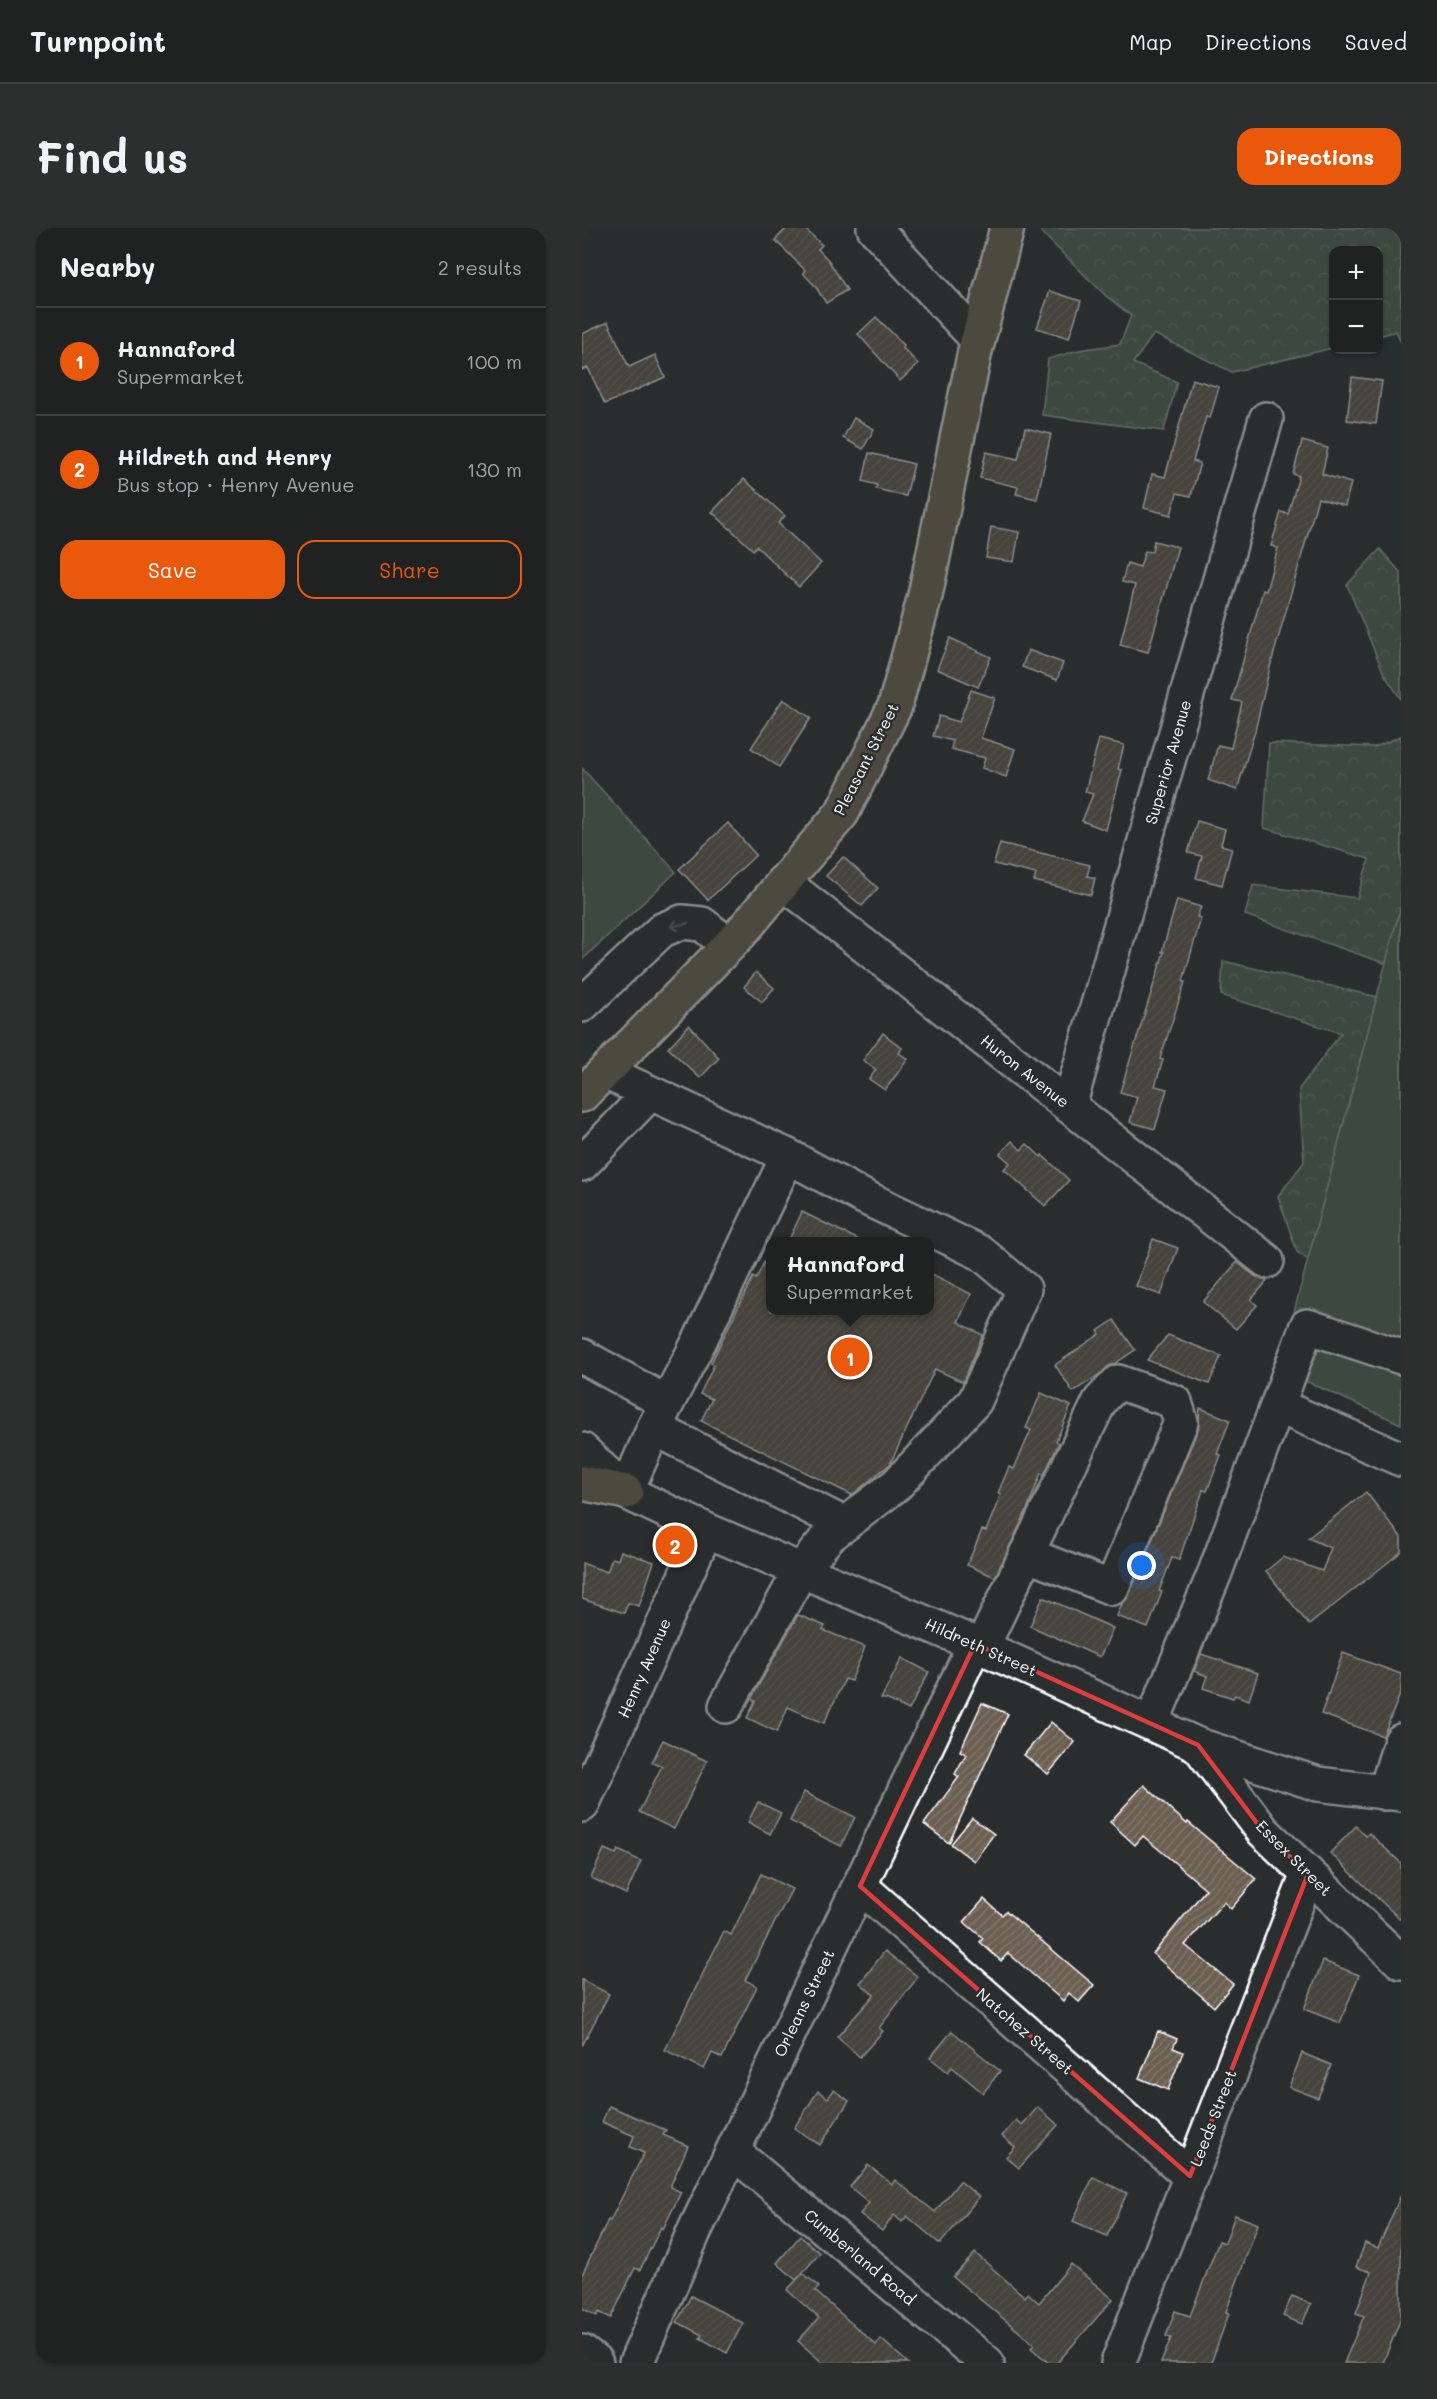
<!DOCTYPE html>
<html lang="en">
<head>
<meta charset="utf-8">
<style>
  body { margin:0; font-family:Mali,sans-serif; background:#2d2f2f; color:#f1f3f6 }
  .controls { position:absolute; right:18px; top:18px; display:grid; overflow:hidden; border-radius:12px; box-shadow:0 2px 4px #0004 }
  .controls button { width:54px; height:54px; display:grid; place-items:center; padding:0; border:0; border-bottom:2px solid #3d3f40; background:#202222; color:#f1f3f6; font:30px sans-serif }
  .you { position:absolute; left:560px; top:1338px; width:21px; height:21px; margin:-15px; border:4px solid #fff; border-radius:50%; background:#1a73e8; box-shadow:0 0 0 9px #1a73e833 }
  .badge { display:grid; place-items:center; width:39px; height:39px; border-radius:50%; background:#ea580c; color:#fff; font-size:20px; font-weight:700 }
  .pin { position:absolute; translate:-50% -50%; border:3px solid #fff; box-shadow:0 2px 6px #0006 }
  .popup { position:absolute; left:184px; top:1009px; width:168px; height:78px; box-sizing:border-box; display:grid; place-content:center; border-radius:12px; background:#202222; filter:drop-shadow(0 2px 4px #0005); font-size:20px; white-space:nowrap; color:#a2a4a5 }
  .popup b { font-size:22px; color:#f1f3f6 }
  .popup::after { content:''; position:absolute; left:50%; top:100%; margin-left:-12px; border:12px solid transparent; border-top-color:#202222 }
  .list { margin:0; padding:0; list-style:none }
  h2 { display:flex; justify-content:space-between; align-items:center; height:78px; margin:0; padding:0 24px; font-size:26px }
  h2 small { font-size:20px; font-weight:400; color:#a2a4a5 }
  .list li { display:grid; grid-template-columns:39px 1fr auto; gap:18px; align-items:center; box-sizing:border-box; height:108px; padding:0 24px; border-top:2px solid #3d3f40 }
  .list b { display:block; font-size:22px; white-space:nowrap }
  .list p { margin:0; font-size:20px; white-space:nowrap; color:#a2a4a5 }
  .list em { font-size:20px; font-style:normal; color:#a2a4a5 }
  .actions { display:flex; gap:12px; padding:18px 24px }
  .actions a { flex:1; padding:14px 0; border:2px solid #ea580c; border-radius:18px; text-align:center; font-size:21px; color:#ea580c }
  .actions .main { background:#ea580c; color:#fff }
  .map { position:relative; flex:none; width:819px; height:2135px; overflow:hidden; border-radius:18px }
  header { display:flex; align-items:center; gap:36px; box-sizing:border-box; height:84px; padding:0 30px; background:#202222; border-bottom:2px solid #3d3f40 }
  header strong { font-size:28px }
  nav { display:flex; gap:33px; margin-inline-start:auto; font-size:21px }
  .intro { display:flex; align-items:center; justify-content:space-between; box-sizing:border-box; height:144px; padding:0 36px }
  h1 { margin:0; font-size:42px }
  .button { padding:15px 27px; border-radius:18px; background:#ea580c; color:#fff; font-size:21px; font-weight:700 }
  main { display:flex; gap:36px; padding:0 36px }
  aside { flex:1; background:#202222; border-radius:18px; box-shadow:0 2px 4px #0004 }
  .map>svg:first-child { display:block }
</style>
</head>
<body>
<header>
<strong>Turnpoint</strong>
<nav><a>Map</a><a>Directions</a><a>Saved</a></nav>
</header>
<div class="intro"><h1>Find us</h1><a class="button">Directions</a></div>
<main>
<aside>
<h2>Nearby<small>2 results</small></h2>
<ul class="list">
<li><span class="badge">1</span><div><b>Hannaford</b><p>Supermarket</p></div><em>100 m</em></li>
<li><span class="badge">2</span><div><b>Hildreth and Henry</b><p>Bus stop · Henry Avenue</p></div><em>130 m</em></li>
</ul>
<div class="actions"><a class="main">Save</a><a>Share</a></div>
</aside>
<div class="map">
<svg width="819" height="2135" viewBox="0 0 819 2135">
  <defs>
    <pattern id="forest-crowns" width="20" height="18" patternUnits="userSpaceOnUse" patternTransform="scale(1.5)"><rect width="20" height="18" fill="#566c58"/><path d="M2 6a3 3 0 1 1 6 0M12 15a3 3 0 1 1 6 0" fill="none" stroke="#6f8271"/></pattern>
    <pattern id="building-hatch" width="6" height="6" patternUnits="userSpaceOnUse" patternTransform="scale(1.5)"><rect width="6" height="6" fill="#6b5e51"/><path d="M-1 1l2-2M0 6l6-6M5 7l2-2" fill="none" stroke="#81766b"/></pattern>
  </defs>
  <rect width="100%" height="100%" fill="#2a2d2e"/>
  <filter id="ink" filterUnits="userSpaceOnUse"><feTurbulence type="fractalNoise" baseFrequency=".0167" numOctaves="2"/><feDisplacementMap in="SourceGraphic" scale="12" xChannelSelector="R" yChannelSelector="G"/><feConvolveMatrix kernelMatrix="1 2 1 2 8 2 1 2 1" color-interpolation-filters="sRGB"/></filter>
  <g filter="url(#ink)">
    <g fill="url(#forest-crowns)" stroke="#aab6ac" stroke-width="1.5">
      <path d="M 460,0 L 819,0 L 819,115 L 814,103 L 797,108 L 796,22 L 752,22 L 751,120 L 650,144 L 572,106 L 551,135 L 595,154 L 582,203 L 460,187 L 466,131 L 497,122 L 538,116 L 549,88 L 524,68 L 459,4 Z"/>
      <path d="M 798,321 L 819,345 L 819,471 L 802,446 L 765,357 Z"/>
      <path d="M 819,508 L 819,879 L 767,1062 L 715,1024 L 696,968 L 722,934 L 717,861 L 759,805 L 639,767 L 641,733 L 800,770 L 805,736 L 663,687 L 671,657 L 775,670 L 787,631 L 682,600 L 687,515 L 793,519 Z"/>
    </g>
    <g fill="#566c58" stroke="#aab6ac" stroke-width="1.5">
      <path d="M 0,540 L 94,644 L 0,732 Z"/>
      <path d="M 819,677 L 819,1196 L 697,1141 Z"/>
    </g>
    <g fill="url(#building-hatch)" stroke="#fff" stroke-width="1.5">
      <path d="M 205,0 L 222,0 L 240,17 L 236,21 L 247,33 L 265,62 L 244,75 L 233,58 L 221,45 L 223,42 L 193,12 Z"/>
      <path d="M 468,63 L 499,73 L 487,110 L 455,100 Z"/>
      <path d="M 294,89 L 322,117 L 320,119 L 336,136 L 318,153 L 276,106 Z"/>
      <path d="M 26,94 L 47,139 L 73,127 L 83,149 L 23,176 L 6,140 L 0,142 L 0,106 Z"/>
      <path d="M 770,149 L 800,153 L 794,196 L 765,192 Z"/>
      <path d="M 610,151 L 637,159 L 628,190 L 624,189 L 611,233 L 618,235 L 609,268 L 595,265 L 589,287 L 562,280 L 570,246 L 583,249 Z"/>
      <path d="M 272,190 L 292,201 L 281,221 L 261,210 Z"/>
      <path d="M 443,200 L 469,206 L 455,271 L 434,266 L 436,259 L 398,250 L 404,224 L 436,231 Z"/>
      <path d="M 720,213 L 746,220 L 740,246 L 769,255 L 763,278 L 736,270 L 688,439 L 673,503 L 655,562 L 626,552 L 636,517 L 649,520 L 660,474 L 650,472 L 681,362 L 684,363 L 696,320 L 689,318 L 699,284 L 706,286 L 717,248 L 711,246 Z"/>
      <path d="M 287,225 L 332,236 L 324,268 L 294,261 L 295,257 L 281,253 Z"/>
      <path d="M 162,251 L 203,288 L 196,295 L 239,335 L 217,359 L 174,318 L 171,322 L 130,284 Z"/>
      <path d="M 409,299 L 437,304 L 432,334 L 404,330 Z"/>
      <path d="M 572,313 L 596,319 L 566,424 L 538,417 L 553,357 L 540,354 L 545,335 L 558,339 L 563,323 L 570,324 Z"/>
      <path d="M 368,410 L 409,429 L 396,459 L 355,441 Z"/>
      <path d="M 446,422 L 481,435 L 475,452 L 440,439 Z"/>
      <path d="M 389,462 L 413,470 L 399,510 L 433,521 L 424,549 L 400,540 L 403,530 L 369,521 L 371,513 L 351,508 L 357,488 L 377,494 Z"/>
      <path d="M 201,471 L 229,490 L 197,539 L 169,520 Z"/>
      <path d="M 517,511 L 542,517 L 536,541 L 540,542 L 524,602 L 500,593 L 511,566 L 503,564 Z"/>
      <path d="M 615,593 L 643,601 L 639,617 L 650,620 L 640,657 L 614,650 L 620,628 L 606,625 Z"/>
      <path d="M 146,595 L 174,627 L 126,672 L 97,641 Z"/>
      <path d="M 418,615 L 508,637 L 505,648 L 513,650 L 509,667 L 452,653 L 454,646 L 412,636 Z"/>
      <path d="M 261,629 L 296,660 L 280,678 L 244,648 Z"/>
      <path d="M 595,672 L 619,679 L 615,689 L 619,690 L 601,753 L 603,754 L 578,831 L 581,832 L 573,858 L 585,861 L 573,901 L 548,894 L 555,869 L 538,864 L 582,724 L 580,724 Z"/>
      <path d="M 174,744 L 192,760 L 180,774 L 162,759 Z"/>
      <path d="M 107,797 L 137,830 L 118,850 L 86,820 Z"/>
      <path d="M 301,805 L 320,820 L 317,825 L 326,831 L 303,862 L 287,851 L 294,842 L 281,832 Z"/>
      <path d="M 430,913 L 439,922 L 445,916 L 459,929 L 460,927 L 487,952 L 463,978 L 422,941 L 428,935 L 418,926 Z"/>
      <path d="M 220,984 L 281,1014 L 206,1014 Z"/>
      <path d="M 571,1011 L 596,1020 L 579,1067 L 554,1058 Z"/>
      <path d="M 189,1020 L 189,1083 L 348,1083 L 348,1045 L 389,1066 L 376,1094 L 401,1107 L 381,1154 L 353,1141 L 308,1236 L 270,1267 L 119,1193 L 130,1171 L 118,1166 L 132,1137 L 129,1135 L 171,1049 L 174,1051 Z"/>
      <path d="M 655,1034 L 673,1048 L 685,1053 L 669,1072 L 675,1077 L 654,1101 L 621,1074 Z"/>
      <path d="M 532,1092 L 553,1122 L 491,1164 L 473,1137 L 518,1106 L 516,1103 Z"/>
      <path d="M 586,1107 L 639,1128 L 627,1156 L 565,1132 Z"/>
      <path d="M 459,1165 L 489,1178 L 474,1213 L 477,1215 L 475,1219 L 462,1247 L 459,1245 L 445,1282 L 413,1349 L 385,1337 L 400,1302 L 404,1303 L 419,1266 L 416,1265 L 427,1239 L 432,1241 L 449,1202 L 444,1200 Z"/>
      <path d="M 618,1180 L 648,1192 L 635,1226 L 639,1227 L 625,1263 L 621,1262 L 597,1332 L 590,1330 L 577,1363 L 580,1364 L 566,1400 L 535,1388 L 540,1376 L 547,1367 L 616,1201 Z"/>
      <path d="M 784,1264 L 819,1309 L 819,1324 L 727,1397 L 684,1343 L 701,1329 L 740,1343 L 749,1320 L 726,1310 Z"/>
      <path d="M 39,1323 L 72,1334 L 57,1378 L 46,1375 L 42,1385 L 0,1371 L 0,1335 L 25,1344 L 30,1330 L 36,1332 Z"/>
      <path d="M 461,1369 L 531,1400 L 518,1429 L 448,1398 Z"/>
      <path d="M 216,1387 L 243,1398 L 241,1402 L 283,1419 L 269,1453 L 263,1451 L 242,1495 L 206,1479 L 195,1504 L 165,1490 L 173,1473 L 169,1471 Z"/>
      <path d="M 761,1425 L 819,1446 L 819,1464 L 801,1508 L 739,1486 Z"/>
      <path d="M 619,1426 L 676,1445 L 667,1472 L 653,1467 L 651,1470 L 621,1460 L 625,1448 L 612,1443 Z"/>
      <path d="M 320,1430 L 347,1444 L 327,1482 L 304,1471 L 299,1471 Z"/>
      <path d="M 400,1475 L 426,1486 L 367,1615 L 342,1596 L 377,1549 L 373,1546 L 384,1526 L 378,1523 Z"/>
      <path d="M 469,1494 L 493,1514 L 466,1546 L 442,1527 Z"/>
      <path d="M 81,1512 L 125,1533 L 92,1601 L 57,1584 L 80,1538 L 70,1534 Z"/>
      <path d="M 562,1557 L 605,1596 L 606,1594 L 674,1651 L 649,1681 L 642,1674 L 603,1717 L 651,1756 L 632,1779 L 571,1726 L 624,1661 L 561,1608 L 553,1617 L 528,1594 Z"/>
      <path d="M 222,1564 L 273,1589 L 259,1618 L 208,1593 Z"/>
      <path d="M 176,1574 L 199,1585 L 188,1606 L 166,1594 Z"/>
      <path d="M 390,1590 L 412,1606 L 392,1633 L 369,1616 Z"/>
      <path d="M 774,1598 L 784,1608 L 787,1605 L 819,1635 L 819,1692 L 748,1625 Z"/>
      <path d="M 22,1621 L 34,1626 L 36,1622 L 59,1633 L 44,1666 L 9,1650 Z"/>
      <path d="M 179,1646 L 210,1661 L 163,1752 L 175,1758 L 140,1830 L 130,1825 L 122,1841 L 83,1822 L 142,1703 L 149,1707 Z"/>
      <path d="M 402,1671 L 420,1687 L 424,1683 L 512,1757 L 497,1774 L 487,1765 L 481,1773 L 426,1725 L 419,1733 L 398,1714 L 401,1710 L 382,1694 Z"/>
      <path d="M 303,1723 L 336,1749 L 297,1800 L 301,1803 L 278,1829 L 255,1809 L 292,1767 L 278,1755 Z"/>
      <path d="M 741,1733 L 777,1747 L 758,1795 L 722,1781 Z"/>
      <path d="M 0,1752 L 27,1766 L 0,1818 Z"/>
      <path d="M 370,1803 L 418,1843 L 401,1865 L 370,1839 L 366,1844 L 348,1830 Z"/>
      <path d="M 576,1803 L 595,1811 L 591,1820 L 601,1824 L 586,1862 L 557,1850 Z"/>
      <path d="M 720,1825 L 749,1837 L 736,1870 L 707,1859 Z"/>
      <path d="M 252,1862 L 267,1873 L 238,1917 L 212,1900 L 236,1863 L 246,1870 Z"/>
      <path d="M 27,1878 L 84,1902 L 81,1907 L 106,1918 L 88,1959 L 99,1964 L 81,2001 L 79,1999 L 58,2042 L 53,2040 L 29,2090 L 17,2084 L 15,2088 L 0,2080 L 0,2047 L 26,1992 L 28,1993 L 62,1925 L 48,1919 L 52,1908 L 20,1894 Z"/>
      <path d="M 456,1879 L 476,1897 L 437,1940 L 424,1929 L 433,1919 L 420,1908 L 434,1892 L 440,1897 Z"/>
      <path d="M 286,1937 L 310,1956 L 313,1952 L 353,1984 L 378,1953 L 397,1969 L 358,2016 L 325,1988 L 320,1994 L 312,1987 L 300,2003 L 278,1986 L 287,1975 L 268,1959 Z"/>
      <path d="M 511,1949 L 545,1965 L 525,2008 L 491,1993 Z"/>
      <path d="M 819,1967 L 819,2090 L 801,2135 L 762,2135 L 782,2088 L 774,2085 L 789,2044 L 774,2039 L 783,2015 L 796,2020 Z"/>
      <path d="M 653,1987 L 676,1996 L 644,2084 L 647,2085 L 629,2135 L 579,2135 L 589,2110 L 584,2108 L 593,2083 L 608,2088 L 637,2013 L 643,2015 Z"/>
      <path d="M 218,2008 L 238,2025 L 214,2052 L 195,2035 Z"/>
      <path d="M 393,2025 L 443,2069 L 446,2065 L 457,2075 L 489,2036 L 531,2071 L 475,2135 L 467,2135 L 449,2120 L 452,2116 L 371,2049 Z"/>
      <path d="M 221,2045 L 237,2059 L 233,2063 L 294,2117 L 299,2111 L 326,2135 L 241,2135 L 216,2113 L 237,2090 L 205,2062 Z"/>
      <path d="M 109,2068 L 161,2095 L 145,2125 L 118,2110 L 120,2107 L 95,2094 Z"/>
      <path d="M 710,2068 L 729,2076 L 720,2096 L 701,2088 Z"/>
    </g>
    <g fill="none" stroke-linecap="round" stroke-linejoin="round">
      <g stroke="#fff" stroke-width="38">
        <g id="minor">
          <path d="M 292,0 L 396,112"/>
          <path d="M 201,654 L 685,1033"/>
          <path d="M 0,777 L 80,702 L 100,694 L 120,696 L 147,717"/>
          <path d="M 23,844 L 206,928 L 119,1110 L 72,1200 L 44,1264"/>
          <path d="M 487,878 L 684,191"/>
          <path d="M 0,936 L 68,865"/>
          <path d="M 0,1128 L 85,1175"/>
          <path d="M 696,1178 L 819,1231"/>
          <path d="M 72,1200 L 262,1296"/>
          <path d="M 0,1222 L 44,1264 L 124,1302 L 393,1416 L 616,1517 L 736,1556 L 819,1566"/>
          <path d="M 400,1419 L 518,1173 L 536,1154 L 593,1174 L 599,1194 L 530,1360 L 444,1326"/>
          <path d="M 144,1478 L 219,1342 L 247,1308 L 314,1257 L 393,1173 L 442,1061 L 399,1025 L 276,966 L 206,928"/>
          <path d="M 570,1494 L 632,1347 L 725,1098 L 819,1129"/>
          <path d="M 616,1517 L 681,1603 L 819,1734"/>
          <path d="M 803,1565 L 819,1513"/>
          <path d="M 0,1577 L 124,1302"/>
          <path d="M 278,1658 L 608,1948"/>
          <path d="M 151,1924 L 405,2135"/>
          <path d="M 0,2124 L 14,2135"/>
          <path d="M 54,2135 L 111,2006 L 393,1416"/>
          <path d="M 536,2135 L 726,1646"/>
        </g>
      </g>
      <g stroke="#fff" stroke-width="38">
        <g id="major">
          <path d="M 0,867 L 158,706 L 260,585 L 313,478 L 343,368 L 393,123 L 425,0"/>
          <path d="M 0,1255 L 44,1264"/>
        </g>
      </g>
      <use href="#minor" stroke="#2a2d2e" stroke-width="33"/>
      <use href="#major" stroke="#746b52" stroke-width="33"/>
    </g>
    <defs><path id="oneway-shaft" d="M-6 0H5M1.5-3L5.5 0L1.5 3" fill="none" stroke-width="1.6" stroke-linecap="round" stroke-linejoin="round" transform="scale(1.5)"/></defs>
    <use stroke="#6a6c6d" href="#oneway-shaft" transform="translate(97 697) rotate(167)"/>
  </g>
  <path d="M0 0H819V2135H0ZM 393,1416 L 616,1517 L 681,1603 L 726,1646 L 608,1948 L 278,1658 Z" fill="#2a2d2e" fill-opacity=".55" fill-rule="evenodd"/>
  <path fill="none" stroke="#da3e3e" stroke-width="4.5" stroke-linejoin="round" d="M 393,1416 L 616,1517 L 681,1603 L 726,1646 L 608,1948 L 278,1658 Z"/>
  <g text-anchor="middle" stroke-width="5" stroke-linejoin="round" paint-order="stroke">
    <g font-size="16" fill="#fff" stroke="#2a2d2e">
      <text transform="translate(284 531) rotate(-63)" y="6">Pleasant Street</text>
      <text transform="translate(586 534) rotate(-74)" y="6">Superior Avenue</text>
      <text transform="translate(443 843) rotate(38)" y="6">Huron Avenue</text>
      <text transform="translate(399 1419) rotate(24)" y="6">Hildreth Street</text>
      <text transform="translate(62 1440) rotate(-66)" y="6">Henry Avenue</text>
      <text transform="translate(712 1630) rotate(45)" y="6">Essex Street</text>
      <text transform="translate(222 1775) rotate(-64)" y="6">Orleans Street</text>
      <text transform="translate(443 1803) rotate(41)" y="6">Natchez Street</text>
      <text transform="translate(631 1890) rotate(-69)" y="6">Leeds Street</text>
      <text transform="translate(278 2029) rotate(40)" y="6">Cumberland Road</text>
    </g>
  </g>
</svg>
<div class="controls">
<button>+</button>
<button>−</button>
</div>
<div class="you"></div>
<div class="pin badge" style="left:268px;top:1129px">1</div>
<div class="popup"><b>Hannaford</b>Supermarket</div>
<div class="pin badge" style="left:93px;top:1317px">2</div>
</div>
</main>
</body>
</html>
